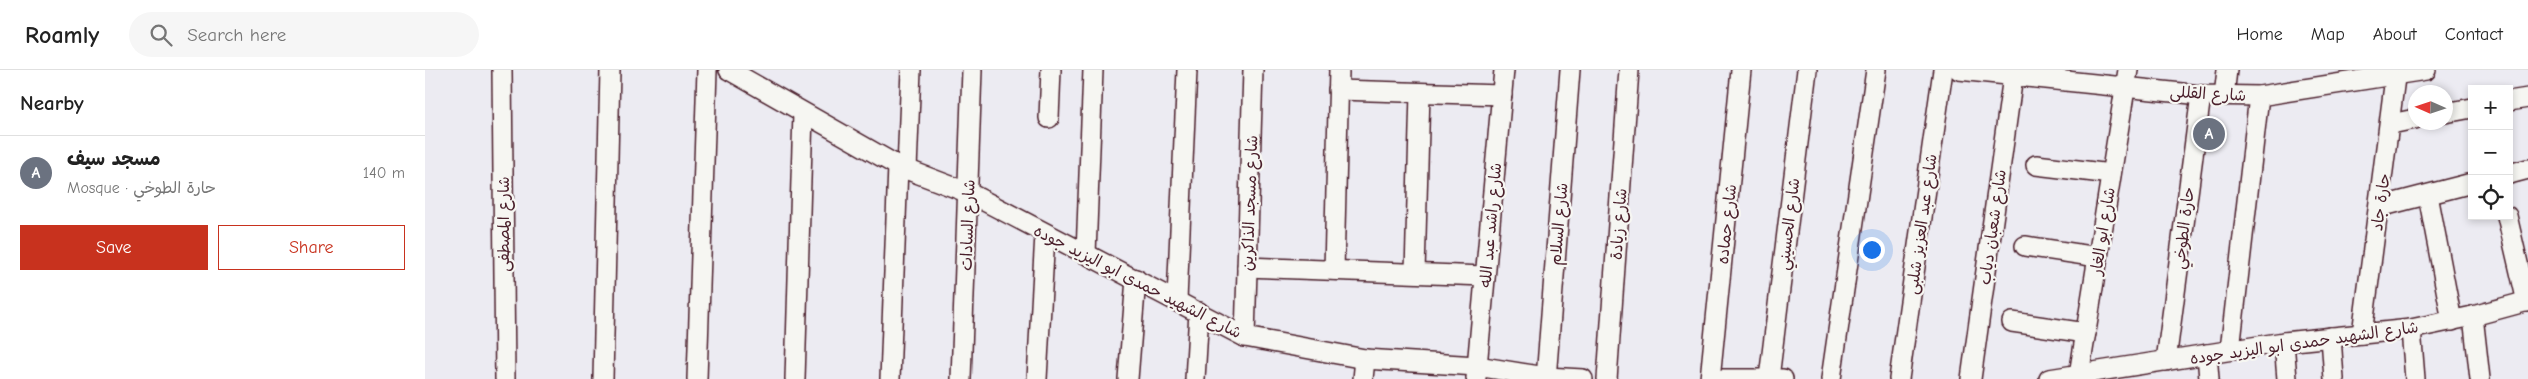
<!DOCTYPE html>
<html lang="en">
<head>
<meta charset="utf-8">
<style>
  body { margin:0; font-family:"Comic Neue","Playpen Sans Arabic",sans-serif; background:#f6f6f6; color:#222 }
  .controls { position:absolute; right:15px; top:15px; display:grid; overflow:hidden; border-radius:0px; box-shadow:0 2px 8px #0003 }
  .controls button { width:45px; height:45px; display:grid; place-items:center; padding:0; border:0; border-bottom:1px solid #e0e0e0; background:#fff; color:#222; font:25px sans-serif }
  .compass { position:absolute; left:1983px; top:15px; width:45px; height:45px; border-radius:50%; background:#fff; box-shadow:0 2px 8px #0003; rotate:273deg }
  .you { position:absolute; left:1446px; top:179px; width:18px; height:18px; margin:-12px; border:4px solid #fff; border-radius:50%; background:#1a73e8; box-shadow:0 0 0 8px #1a73e833 }
  .badge { display:grid; place-items:center; width:32px; height:32px; border-radius:50%; background:#c8321e; color:#fff; font-size:16px; font-weight:700 }
  .pin { position:absolute; translate:-50% -50%; border:2px solid #fff; box-shadow:0 1px 5px #0006 }
  .list { margin:0; padding:0; list-style:none }
  h2 { display:flex; justify-content:space-between; align-items:center; height:65px; margin:0; padding:0 20px; font-size:21px }
  h2 small { font-size:16px; font-weight:400; color:#767676 }
  .list li { display:grid; grid-template-columns:32px 1fr auto; gap:15px; align-items:center; box-sizing:border-box; height:75px; padding:0 20px; border-top:1px solid #e0e0e0 }
  .list b { display:block; font-size:19px; white-space:nowrap }
  .list p { margin:0; font-size:16px; white-space:nowrap; color:#767676 }
  .list em { font-size:16px; font-style:normal; color:#767676 }
  .actions { display:flex; gap:10px; padding:15px 20px }
  .actions a { flex:1; padding:11px 0; border:1px solid #c8321e; border-radius:0px; text-align:center; font-size:18px; color:#c8321e }
  .actions .main { background:#c8321e; color:#fff }
  .icon { flex:none; width:28px; height:28px; fill:none; stroke:currentColor; stroke-width:2; stroke-linecap:round; stroke-linejoin:round }
  .map { position:relative; flex:none; width:2103px; height:309px; overflow:hidden }
  header { display:flex; align-items:center; gap:30px; box-sizing:border-box; height:70px; padding:0 25px; background:#fff; border-bottom:1px solid #e0e0e0 }
  header strong { font-size:24px }
  nav { display:flex; gap:28px; margin-inline-start:auto; font-size:18px }
  .search { width:350px; height:45px; background:#f6f6f6; display:flex; align-items:center; gap:12px; box-sizing:border-box; padding:0 18px; border-radius:28px; color:#767676; font-size:19px }
  main { display:flex }
  aside { flex:1; background:#fff }
  .map>svg:first-child { display:block }
</style>
</head>
<body>
<header>
<strong>Roamly</strong>
<div class="search"><svg class="icon" aria-label="search" viewBox="0 0 24 24"><circle cx="10" cy="10" r="6"/><path d="M15 15l6 6"/></svg>Search here</div>
<nav><a>Home</a><a>Map</a><a>About</a><a>Contact</a></nav>
</header>
<main>
<aside>
<h2>Nearby<small></small></h2>
<ul class="list">
<li><span class="badge" style="background:#6b7280">A</span><div><b>مسجد سيف</b><p>Mosque · حارة الطوخي</p></div><em>140 m</em></li>
</ul>
<div class="actions"><a class="main">Save</a><a>Share</a></div>
</aside>
<div class="map">
<svg width="2103" height="309" viewBox="0 0 2103 309">
  <rect width="100%" height="100%" fill="#ecebf2"/>
  <filter id="ink" filterUnits="userSpaceOnUse"><feTurbulence type="fractalNoise" baseFrequency=".02" numOctaves="2"/><feDisplacementMap in="SourceGraphic" scale="10" xChannelSelector="R" yChannelSelector="G"/><feConvolveMatrix kernelMatrix="1 2 1 2 8 2 1 2 1" color-interpolation-filters="sRGB"/></filter>
  <g filter="url(#ink)">
    <g fill="none" stroke-linecap="round" stroke-linejoin="round">
      <g stroke="#4a1f2b" stroke-width="22">
        <g id="street">
          <path d="M 77,0 L 80,309"/>
          <path d="M 304,0 L 473,96 L 544,123 L 820,267 L 940,289 L 1052,296 L 1121,307 L 1158,309"/>
          <path d="M 1534,0 L 1776,25 L 1834,26 L 2001,0"/>
          <path d="M 913,20 L 1077,25"/>
          <path d="M 1799,26 L 1802,0"/>
          <path d="M 2084,31 L 2103,28"/>
          <path d="M 2020,43 L 2047,38"/>
          <path d="M 624,48 L 626,0"/>
          <path d="M 1966,54 L 1990,49"/>
          <path d="M 1611,95 L 1686,104"/>
          <path d="M 482,99 L 486,0"/>
          <path d="M 2084,104 L 2103,99"/>
          <path d="M 2003,125 L 2027,251"/>
          <path d="M 1954,137 L 2047,113"/>
          <path d="M 2082,146 L 2102,232"/>
          <path d="M 1600,176 L 1673,187"/>
          <path d="M 661,184 L 668,0"/>
          <path d="M 822,197 L 1060,206"/>
          <path d="M 909,200 L 914,0"/>
          <path d="M 990,202 L 995,23"/>
          <path d="M 752,230 L 762,0"/>
          <path d="M 2048,246 L 2055,309"/>
          <path d="M 1587,252 L 1661,263"/>
          <path d="M 1986,259 L 1990,309"/>
          <path d="M 1937,264 L 1971,0"/>
          <path d="M 820,267 L 828,0"/>
          <path d="M 1906,267 L 1909,309"/>
          <path d="M 1859,272 L 1862,309"/>
          <path d="M 1805,280 L 1834,26"/>
          <path d="M 1782,284 L 1784,309"/>
          <path d="M 1741,291 L 1776,25"/>
          <path d="M 1654,305 L 1703,0"/>
          <path d="M 1051,308 L 1079,0"/>
          <path d="M 1344,308 L 1382,0"/>
          <path d="M 178,309 L 185,0"/>
          <path d="M 272,309 L 282,0"/>
          <path d="M 370,309 L 378,43"/>
          <path d="M 465,309 L 473,96"/>
          <path d="M 536,309 L 547,0"/>
          <path d="M 612,309 L 620,164"/>
          <path d="M 703,309 L 711,209"/>
          <path d="M 770,309 L 774,242"/>
          <path d="M 938,309 L 940,289"/>
          <path d="M 1121,309 L 1145,0"/>
          <path d="M 1182,309 L 1204,0"/>
          <path d="M 1285,309 L 1316,0"/>
          <path d="M 1297,309 L 1358,309"/>
          <path d="M 1406,309 L 1451,0"/>
          <path d="M 1474,309 L 1518,0"/>
          <path d="M 1546,309 L 1588,6"/>
          <path d="M 1624,309 L 1859,272 L 1986,259 L 2048,246 L 2103,231"/>
        </g>
      </g>
      <use href="#street" stroke="#f6f6f2" stroke-width="19"/>
    </g>
  </g>
  <g text-anchor="middle" stroke-width="4.5" stroke-linejoin="round" paint-order="stroke">
    <g font-size="16" fill="#4a1f2b" stroke="#f6f6f2">
      <text transform="translate(1783 23) rotate(3)" y="6">شارع القللى</text>
      <text transform="translate(1955 132) rotate(-82)" y="6">حارة جاد</text>
      <text transform="translate(824 133) rotate(-88)" y="6">شارع مسجد الذاكرين</text>
      <text transform="translate(78 154) rotate(-90)" y="6">شارع المصطفى</text>
      <text transform="translate(1133 154) rotate(-85)" y="6">شارع السلام</text>
      <text transform="translate(1193 154) rotate(-86)" y="6">شارع زيادة</text>
      <text transform="translate(1301 154) rotate(-84)" y="6">شارع حماده</text>
      <text transform="translate(1363 154) rotate(-83)" y="6">شارع الحسيني</text>
      <text transform="translate(1496 154) rotate(-82)" y="6">شارع عبد العزيز شلبى</text>
      <text transform="translate(542 155) rotate(-88)" y="6">شارع السادات</text>
      <text transform="translate(1065 155) rotate(-85)" y="6">شارع راشد عبد الله</text>
      <text transform="translate(1567 157) rotate(-82)" y="6">شارع شعبان دياب</text>
      <text transform="translate(1758 158) rotate(-83)" y="6">حارة الطوخي</text>
      <text transform="translate(1677 161) rotate(-81)" y="6">شارع ابو الغار</text>
      <text transform="translate(713 211) rotate(27)" y="6">شارع الشهيد حمدى ابو اليزيد جوده</text>
      <text transform="translate(1879 272) rotate(-8)" y="6">شارع الشهيد حمدى ابو اليزيد جوده</text>
    </g>
  </g>
</svg>
<div class="controls">
<button>+</button>
<button>−</button>
<button><svg class="icon" aria-label="locate" viewBox="0 0 24 24"><circle cx="12" cy="12" r="6"/><path d="M12 2v4M12 18v4M2 12h4M18 12h4"/></svg></button>
</div>
<svg class="compass" viewBox="-18 -18 36 36"><path d="M0-13l5 13h-10z" fill="#e53935"/><path d="M0 13l5-13h-10z" fill="#767676"/></svg>
<div class="you"></div>
<div class="pin badge" style="left:1784px;top:64px;background:#6b7280">A</div>
</div>
</main>
</body>
</html>
